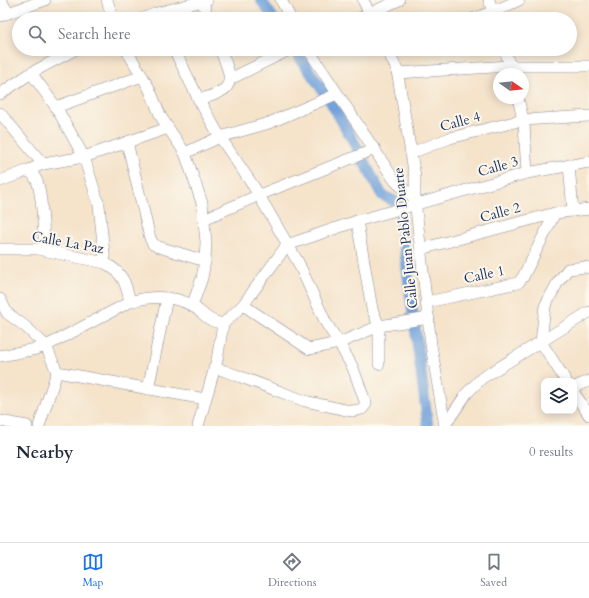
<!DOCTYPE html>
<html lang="en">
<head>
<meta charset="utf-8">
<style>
  body { margin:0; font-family:Cardo,serif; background:#f2f2f3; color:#1f2937 }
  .controls { position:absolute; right:12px; bottom:12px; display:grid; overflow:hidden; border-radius:8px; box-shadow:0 2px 10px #0003 }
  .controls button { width:36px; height:36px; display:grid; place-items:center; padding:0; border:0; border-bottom:1px solid #e0e1e3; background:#fff; color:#1f2937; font:20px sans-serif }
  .compass { position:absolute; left:493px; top:68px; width:36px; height:36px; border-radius:50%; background:#fff; box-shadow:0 2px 10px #0003; rotate:104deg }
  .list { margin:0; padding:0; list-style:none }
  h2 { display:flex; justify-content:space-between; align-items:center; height:52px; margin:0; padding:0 16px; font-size:17px }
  h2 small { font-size:13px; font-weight:400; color:#747a83 }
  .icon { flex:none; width:22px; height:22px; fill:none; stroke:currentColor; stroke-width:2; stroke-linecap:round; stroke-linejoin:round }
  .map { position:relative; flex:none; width:589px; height:426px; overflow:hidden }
  .search { position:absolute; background:#fff; box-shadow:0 2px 10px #0003; left:12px; right:12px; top:12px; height:44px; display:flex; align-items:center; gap:10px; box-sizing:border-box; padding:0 14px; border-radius:22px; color:#747a83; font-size:15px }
  .sheet { height:116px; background:#fff }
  nav { display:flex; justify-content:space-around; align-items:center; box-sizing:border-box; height:56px; border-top:1px solid #e0e1e3; background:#fff; font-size:11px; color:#747a83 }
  nav a { display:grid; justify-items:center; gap:2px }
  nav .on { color:#1a73e8 }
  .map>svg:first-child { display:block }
</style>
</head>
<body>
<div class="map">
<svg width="589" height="426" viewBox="0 0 589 426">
  <rect width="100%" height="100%" fill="#fbf7ec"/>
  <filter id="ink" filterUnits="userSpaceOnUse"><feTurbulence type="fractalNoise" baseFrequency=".025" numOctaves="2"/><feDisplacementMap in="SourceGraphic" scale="8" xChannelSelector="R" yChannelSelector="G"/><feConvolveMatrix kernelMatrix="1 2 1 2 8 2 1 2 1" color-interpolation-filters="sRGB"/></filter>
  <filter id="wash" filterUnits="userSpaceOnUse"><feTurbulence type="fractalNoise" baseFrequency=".012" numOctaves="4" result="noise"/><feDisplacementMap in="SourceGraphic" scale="16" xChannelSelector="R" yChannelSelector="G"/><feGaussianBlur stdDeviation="0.9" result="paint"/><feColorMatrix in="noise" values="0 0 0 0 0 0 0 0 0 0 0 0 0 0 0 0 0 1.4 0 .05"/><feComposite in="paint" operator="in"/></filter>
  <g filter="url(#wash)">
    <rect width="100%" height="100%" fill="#f5e3ca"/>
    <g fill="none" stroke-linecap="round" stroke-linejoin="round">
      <g stroke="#71a1da" stroke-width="11">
        <path d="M 261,0 L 274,19"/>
        <path d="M 294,49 L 324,92"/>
        <path d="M 330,101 L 359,151"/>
        <path d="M 364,162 L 382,195 L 398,203"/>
        <path d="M 400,214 L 413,315"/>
        <path d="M 415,327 L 428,426"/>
      </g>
    </g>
  </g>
  <g filter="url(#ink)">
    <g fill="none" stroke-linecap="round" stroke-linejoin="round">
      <g stroke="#888994" stroke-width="12">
        <g id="minor">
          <path d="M 1,0 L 8,13"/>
          <path d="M 107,0 L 113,19"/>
          <path d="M 281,0 L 291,19"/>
          <path d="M 363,0 L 372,19"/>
          <path d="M 489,0 L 495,18"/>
          <path d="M 202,1 L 209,19"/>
          <path d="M 0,16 L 45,0"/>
          <path d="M 141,19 L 157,13 L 207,0"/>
          <path d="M 358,19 L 399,0"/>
          <path d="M 472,19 L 493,12 L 519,0"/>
          <path d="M 126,49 L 149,88 L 161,117 L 185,153 L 202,203 L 206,242 L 205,261 L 202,278 L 192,306"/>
          <path d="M 174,49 L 199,100 L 220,137 L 254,187 L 298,262 L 326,323 L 339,343 L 353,368 L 366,404 L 362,409 L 353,411 L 346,410 L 305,401 L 225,371 L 214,368"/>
          <path d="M 308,49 L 395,181 L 415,199"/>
          <path d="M 387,49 L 397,70 L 415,177 L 415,199 L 431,345 L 445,426"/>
          <path d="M 505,49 L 512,74"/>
          <path d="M 31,73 L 56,107 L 84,157 L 99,205 L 105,263"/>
          <path d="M 397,73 L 510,66 L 589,66"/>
          <path d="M 230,79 L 291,49"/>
          <path d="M 0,94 L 31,73 L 76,49"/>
          <path d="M 518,98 L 524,124 L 527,173"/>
          <path d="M 199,100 C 207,97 216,95 223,90 C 237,82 224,60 220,49"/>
          <path d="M 56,107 L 142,76"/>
          <path d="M 0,113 L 43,164"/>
          <path d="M 127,142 L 150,238 L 153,244 L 159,247 L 205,261"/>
          <path d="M 185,153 L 220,137 L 269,123 L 337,94"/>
          <path d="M 411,153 L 450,138 L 523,120 L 589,116"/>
          <path d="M 569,165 L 573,211"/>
          <path d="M 29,170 L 43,164 L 84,157 L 168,128"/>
          <path d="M 0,181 L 29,170 C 32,173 35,177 37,181 C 43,196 43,232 45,250"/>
          <path d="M 204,219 L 259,195 L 375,149"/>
          <path d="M 357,221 L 372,309 L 379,326 L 379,364"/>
          <path d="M 0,249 L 38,249 L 105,263 C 123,273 126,283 130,302"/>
          <path d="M 421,249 L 555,213 L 589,209"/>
          <path d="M 0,299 L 7,313 L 26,327 L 46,346 L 57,372 L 205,399"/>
          <path d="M 427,302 L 518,283 L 523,277 L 555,213"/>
          <path d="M 243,305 L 309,349 L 339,343 L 379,326 L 429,318"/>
          <path d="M 0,356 L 36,349 L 46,346 L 130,302 C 148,296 173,295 191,305 C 198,309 204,316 211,320 C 215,322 220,323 223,324 L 243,305 L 287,245 L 357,221 L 527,173 L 589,162"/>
          <path d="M 566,381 L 541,342 L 545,306 L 558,282 L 568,269 L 585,267 L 589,268"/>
          <path d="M 574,387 L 589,381"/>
          <path d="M 148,389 L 167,298"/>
          <path d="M 574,393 L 589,415"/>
          <path d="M 0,421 L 27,426"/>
          <path d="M 445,425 L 467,393 L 482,378 L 589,312"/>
          <path d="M 39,426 L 57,372"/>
          <path d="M 198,426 L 217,360 L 223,324"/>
        </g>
      </g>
      <use href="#minor" stroke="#fff" stroke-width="11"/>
    </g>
  </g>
  <g text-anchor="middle" stroke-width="4" stroke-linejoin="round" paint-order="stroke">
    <g font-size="14" fill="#1b2f5e" stroke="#fbf7ec">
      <text transform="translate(460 121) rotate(-15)" y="5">Calle 4</text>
      <text transform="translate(498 166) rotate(-16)" y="5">Calle 3</text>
      <text transform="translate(500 212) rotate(-15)" y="5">Calle 2</text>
      <text transform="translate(405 238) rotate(-96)" y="5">Calle Juan Pablo Duarte</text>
      <text transform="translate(68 242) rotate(10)" y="5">Calle La Paz</text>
      <text transform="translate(484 274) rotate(-12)" y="5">Calle 1</text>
    </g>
  </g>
</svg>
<div class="controls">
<button><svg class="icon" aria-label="layers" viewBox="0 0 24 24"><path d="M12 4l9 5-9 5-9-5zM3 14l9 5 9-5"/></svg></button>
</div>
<svg class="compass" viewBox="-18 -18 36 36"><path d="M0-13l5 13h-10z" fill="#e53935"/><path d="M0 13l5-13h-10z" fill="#747a83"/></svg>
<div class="search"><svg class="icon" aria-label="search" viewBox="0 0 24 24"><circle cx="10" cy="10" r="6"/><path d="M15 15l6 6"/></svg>Search here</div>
</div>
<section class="sheet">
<h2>Nearby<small>0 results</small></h2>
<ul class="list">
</ul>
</section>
<nav>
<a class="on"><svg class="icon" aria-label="map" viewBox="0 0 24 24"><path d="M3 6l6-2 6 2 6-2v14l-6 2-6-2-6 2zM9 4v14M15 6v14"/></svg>Map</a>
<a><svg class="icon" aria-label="directions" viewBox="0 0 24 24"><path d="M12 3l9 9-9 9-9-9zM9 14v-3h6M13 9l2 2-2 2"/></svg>Directions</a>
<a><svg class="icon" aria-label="saved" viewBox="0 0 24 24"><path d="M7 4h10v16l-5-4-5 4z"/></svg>Saved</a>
</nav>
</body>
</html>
